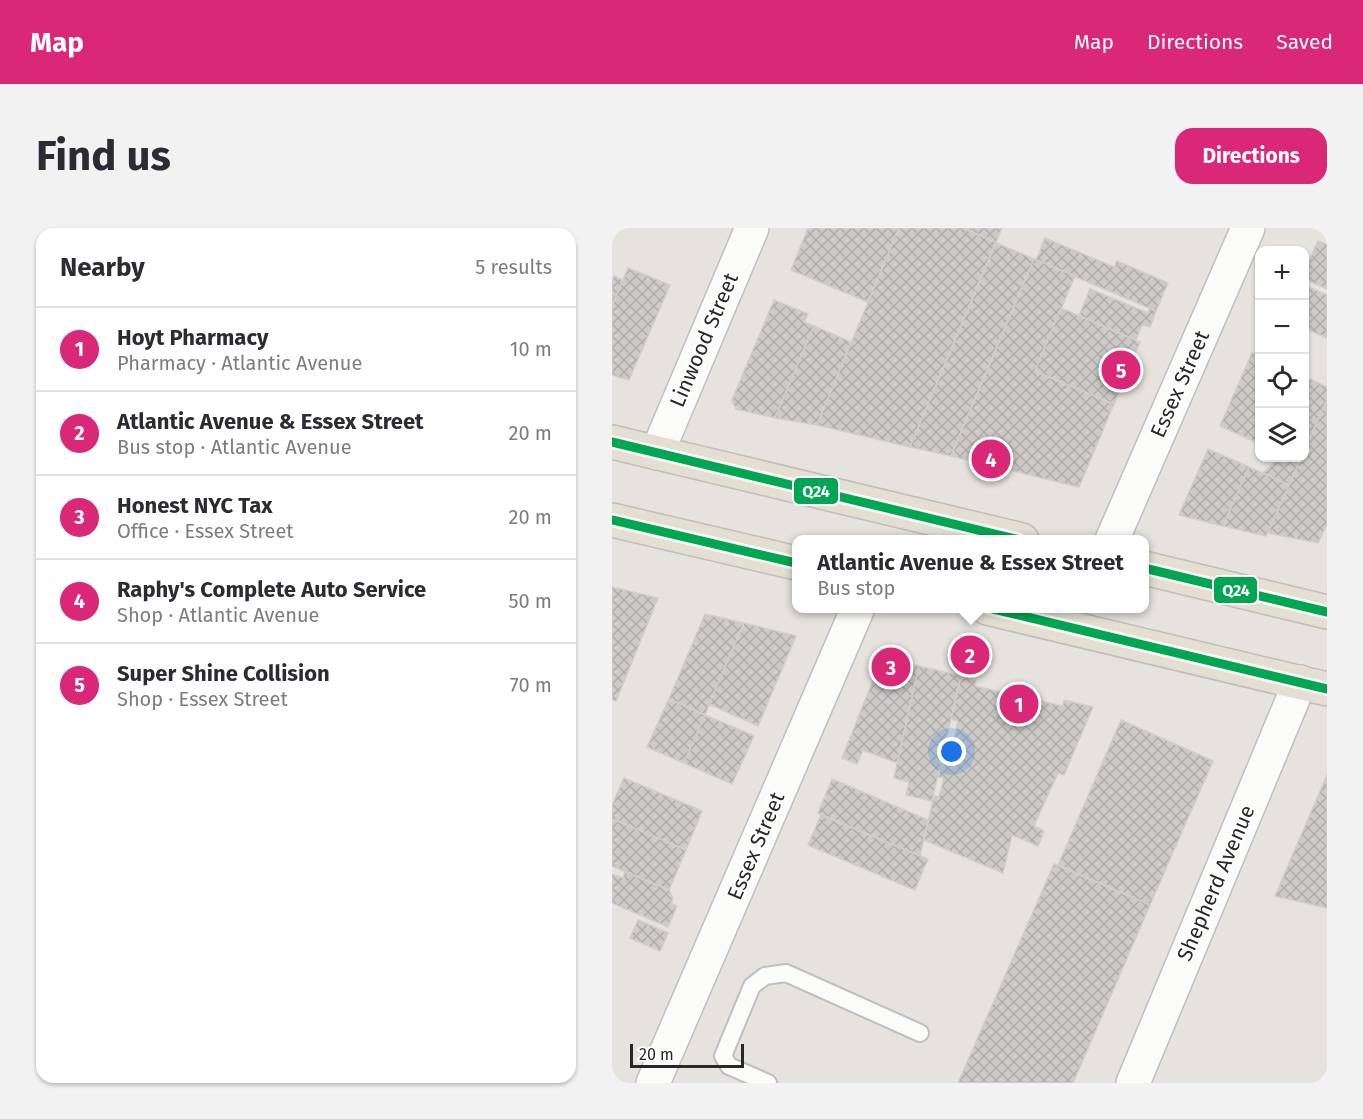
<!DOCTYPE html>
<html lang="en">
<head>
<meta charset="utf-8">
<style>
  body { margin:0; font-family:"Fira Sans",sans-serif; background:#f2f2f3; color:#2b2b33 }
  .controls { position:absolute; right:18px; top:18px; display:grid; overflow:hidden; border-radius:12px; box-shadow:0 2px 4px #0004 }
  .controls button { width:54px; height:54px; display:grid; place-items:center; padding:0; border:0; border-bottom:2px solid #e1e1e2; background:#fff; color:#2b2b33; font:30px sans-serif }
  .scale { position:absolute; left:18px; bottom:15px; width:114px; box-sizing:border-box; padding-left:6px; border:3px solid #282828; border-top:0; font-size:16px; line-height:21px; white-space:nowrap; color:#282828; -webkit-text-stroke:4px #fff; paint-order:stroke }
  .you { position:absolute; left:340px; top:524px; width:21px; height:21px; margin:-15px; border:4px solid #fff; border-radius:50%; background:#1a73e8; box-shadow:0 0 0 9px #1a73e833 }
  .badge { display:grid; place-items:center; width:39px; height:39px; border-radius:50%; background:#db2777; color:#fff; font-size:20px; font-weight:700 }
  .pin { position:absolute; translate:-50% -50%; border:3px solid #fff; box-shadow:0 2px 6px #0006 }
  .popup { position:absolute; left:180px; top:307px; width:357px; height:78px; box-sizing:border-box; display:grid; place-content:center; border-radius:12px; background:#fff; filter:drop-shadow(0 2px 4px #0005); font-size:20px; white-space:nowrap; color:#7c7c81 }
  .popup b { font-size:22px; color:#2b2b33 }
  .popup::after { content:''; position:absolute; left:50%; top:100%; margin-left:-12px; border:12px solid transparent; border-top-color:#fff }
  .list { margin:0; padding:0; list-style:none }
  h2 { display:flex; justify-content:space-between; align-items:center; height:78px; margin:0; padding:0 24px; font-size:26px }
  h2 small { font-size:20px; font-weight:400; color:#7c7c81 }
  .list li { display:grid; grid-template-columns:39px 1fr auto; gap:18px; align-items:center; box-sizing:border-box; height:84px; padding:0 24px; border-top:2px solid #e1e1e2 }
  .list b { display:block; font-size:22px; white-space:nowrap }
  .list p { margin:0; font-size:20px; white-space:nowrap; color:#7c7c81 }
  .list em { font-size:20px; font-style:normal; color:#7c7c81 }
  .icon { flex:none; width:33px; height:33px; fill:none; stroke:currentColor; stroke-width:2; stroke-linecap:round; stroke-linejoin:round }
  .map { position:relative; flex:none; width:715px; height:855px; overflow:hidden; border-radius:18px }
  header { display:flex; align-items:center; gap:36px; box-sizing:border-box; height:84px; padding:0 30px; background:#db2777; color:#fff }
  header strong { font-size:28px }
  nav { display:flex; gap:33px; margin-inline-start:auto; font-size:21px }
  .intro { display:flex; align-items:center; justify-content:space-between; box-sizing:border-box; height:144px; padding:0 36px }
  h1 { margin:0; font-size:42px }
  .button { padding:15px 27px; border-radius:18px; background:#db2777; color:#fff; font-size:21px; font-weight:700 }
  main { display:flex; gap:36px; padding:0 36px }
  aside { flex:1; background:#fff; border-radius:18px; box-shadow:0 2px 4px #0004 }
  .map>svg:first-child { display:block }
</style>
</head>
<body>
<header>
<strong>Map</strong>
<nav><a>Map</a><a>Directions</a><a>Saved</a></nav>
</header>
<div class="intro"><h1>Find us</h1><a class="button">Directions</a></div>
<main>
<aside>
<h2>Nearby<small>5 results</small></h2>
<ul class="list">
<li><span class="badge">1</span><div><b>Hoyt Pharmacy</b><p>Pharmacy · Atlantic Avenue</p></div><em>10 m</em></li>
<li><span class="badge">2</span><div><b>Atlantic Avenue &amp; Essex Street</b><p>Bus stop · Atlantic Avenue</p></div><em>20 m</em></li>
<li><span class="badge">3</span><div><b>Honest NYC Tax</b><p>Office · Essex Street</p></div><em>20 m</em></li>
<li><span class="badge">4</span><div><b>Raphy's Complete Auto Service</b><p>Shop · Atlantic Avenue</p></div><em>50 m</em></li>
<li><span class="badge">5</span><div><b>Super Shine Collision</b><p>Shop · Essex Street</p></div><em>70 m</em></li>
</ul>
</aside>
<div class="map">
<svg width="715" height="855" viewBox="0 0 715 855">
  <defs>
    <pattern id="building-cross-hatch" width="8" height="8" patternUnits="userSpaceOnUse" patternTransform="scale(1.5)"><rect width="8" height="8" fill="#cdcac7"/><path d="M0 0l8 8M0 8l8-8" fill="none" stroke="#b0aeab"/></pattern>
  </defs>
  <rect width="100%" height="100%" fill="#e6e2de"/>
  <g fill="url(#building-cross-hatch)" stroke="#d1ceca" stroke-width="1.5">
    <path d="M 196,0 L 287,0 L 256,74 L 179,42 Z"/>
    <path d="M 287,0 L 351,0 L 384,14 L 298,219 L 205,197 Z"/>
    <path d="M 351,0 L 390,0 L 384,14 Z"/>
    <path d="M 433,10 L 502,39 L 505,33 L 556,55 L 544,83 L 424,32 Z"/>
    <path d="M 706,13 L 715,17 L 715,61 L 692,51 L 692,43 Z"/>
    <path d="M 384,15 L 422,31 L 339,228 L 298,219 Z"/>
    <path d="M 422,31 L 463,48 L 423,143 L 502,176 L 467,259 L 339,228 Z"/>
    <path d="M 16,40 L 58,57 L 17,152 L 0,147 L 0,77 Z"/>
    <path d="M 2,48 L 11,52 L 0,77 L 0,52 Z"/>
    <path d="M 692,57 L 715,67 L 715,110 L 692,100 Z"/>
    <path d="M 478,61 L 536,85 L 538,80 L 544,83 L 538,99 L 530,97 L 524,112 L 467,88 Z"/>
    <path d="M 162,72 L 196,86 L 192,94 L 202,98 L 163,190 L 124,181 L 120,172 Z"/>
    <path d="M 449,80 L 528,114 L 502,176 L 423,143 Z"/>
    <path d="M 202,98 L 239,114 L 205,197 L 163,190 Z"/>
    <path d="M 640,125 L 648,128 L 648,216 L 608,198 Z"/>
    <path d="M 692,148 L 715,159 L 715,172 L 692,223 Z"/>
    <path d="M 715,172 L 715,296 L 706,315 L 656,305 L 689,230 L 692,230 L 692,223 Z"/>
    <path d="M 596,221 L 637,239 L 611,298 L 567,287 Z"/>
    <path d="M 667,230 L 689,230 L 677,257 L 651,245 Z"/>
    <path d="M 637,239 L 677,257 L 654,308 L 611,298 Z"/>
    <path d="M 0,359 L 46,370 L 4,473 L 0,472 Z"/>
    <path d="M 93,386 L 132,395 L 93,487 L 57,471 Z"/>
    <path d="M 132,395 L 184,408 L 146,498 L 97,476 Z"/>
    <path d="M 270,430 L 307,438 L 285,535 L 251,522 L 245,536 L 230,530 Z"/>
    <path d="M 307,438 L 349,448 L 320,573 L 294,567 L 297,554 L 282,550 Z"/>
    <path d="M 349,448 L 364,452 L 363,458 L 451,478 L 452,472 L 481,479 L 452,547 L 446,545 L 422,598 L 432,603 L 426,618 L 400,607 L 391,645 L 312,612 L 322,568 L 327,569 L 332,550 L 326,549 L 335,509 L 342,511 L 346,493 L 339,491 Z"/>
    <path d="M 57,471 L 93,487 L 72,535 L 35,519 Z"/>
    <path d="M 93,487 L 142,508 L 120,556 L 72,535 Z"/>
    <path d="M 509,492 L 601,533 L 538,677 L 446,637 Z"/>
    <path d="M 715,547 L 715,680 L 663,668 Z"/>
    <path d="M 12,550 L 90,583 L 74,622 L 0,591 L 0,577 Z"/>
    <path d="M 220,551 L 316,592 L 308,628 L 206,585 Z"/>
    <path d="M 209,587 L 316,631 L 303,662 L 196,617 Z"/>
    <path d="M 0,591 L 74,622 L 57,662 L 0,638 Z"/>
    <path d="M 442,636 L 538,677 L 461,855 L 346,855 Z"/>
    <path d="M 13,644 L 57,662 L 61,670 L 59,675 L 65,678 L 56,699 L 0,675 L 0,646 L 11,650 Z"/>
    <path d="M 26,692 L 56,705 L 48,723 L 18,710 Z"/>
  </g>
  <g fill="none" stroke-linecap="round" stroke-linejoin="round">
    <g stroke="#c0bfbf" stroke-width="20">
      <path id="lane" d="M 156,855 L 117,838 L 111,828 L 140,758 L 153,748 L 174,745 L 308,805"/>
    </g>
    <g stroke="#c0bfbf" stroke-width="36">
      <g id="street">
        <path d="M 45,225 L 140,0"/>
        <path d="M 500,312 L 636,0"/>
        <path d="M 41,855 L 246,380"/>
        <path d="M 521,855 L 688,454"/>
      </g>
    </g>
    <g stroke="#bfbdbc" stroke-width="36">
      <g id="primary">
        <path d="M 0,214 L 410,312"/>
        <path d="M 0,292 L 184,335"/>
        <path d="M 532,340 L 715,384"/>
        <path d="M 375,380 L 715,461"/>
      </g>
    </g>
    <use href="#lane" stroke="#fbfbfa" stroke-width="16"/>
    <use href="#street" stroke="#fbfbfa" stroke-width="33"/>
    <use href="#primary" stroke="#e5dfd3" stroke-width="33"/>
    <g stroke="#fff" stroke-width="14">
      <g id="bus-1">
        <path d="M 0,214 L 408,312"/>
        <path d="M 0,292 L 184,335"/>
        <path d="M 532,340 L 715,384"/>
        <path d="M 377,380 L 715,461"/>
      </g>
    </g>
    <use href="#bus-1" stroke="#00a651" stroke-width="9"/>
  </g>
  <g text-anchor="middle" stroke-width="4.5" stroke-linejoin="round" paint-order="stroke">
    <g font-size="21" fill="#282828" stroke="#fff">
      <text transform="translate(92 112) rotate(-67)" y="7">Linwood Street</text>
      <text transform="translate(568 156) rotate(-66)" y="7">Essex Street</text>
      <text transform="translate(144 618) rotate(-67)" y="7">Essex Street</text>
      <text transform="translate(604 655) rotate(-67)" y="7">Shepherd Avenue</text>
    </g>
  </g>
  <g stroke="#fff" stroke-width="2">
    <rect x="181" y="249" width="46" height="28" rx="6" fill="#00a651"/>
    <rect x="601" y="348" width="45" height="28" rx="6" fill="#00a651"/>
  </g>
  <g font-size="16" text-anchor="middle" font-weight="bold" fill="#fff">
    <text x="204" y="269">Q24</text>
    <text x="624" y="368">Q24</text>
  </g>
</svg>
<div class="controls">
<button>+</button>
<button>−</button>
<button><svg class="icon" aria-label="locate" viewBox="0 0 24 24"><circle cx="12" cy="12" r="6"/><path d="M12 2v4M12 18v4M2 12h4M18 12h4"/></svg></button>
<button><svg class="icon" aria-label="layers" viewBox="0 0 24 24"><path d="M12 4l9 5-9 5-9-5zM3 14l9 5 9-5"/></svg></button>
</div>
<div class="scale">20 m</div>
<div class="you"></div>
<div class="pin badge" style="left:407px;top:476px">1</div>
<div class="pin badge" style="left:358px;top:427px">2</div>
<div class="popup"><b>Atlantic Avenue &amp; Essex Street</b>Bus stop</div>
<div class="pin badge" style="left:279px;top:439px">3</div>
<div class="pin badge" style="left:379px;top:231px">4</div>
<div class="pin badge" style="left:509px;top:142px">5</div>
</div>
</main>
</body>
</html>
